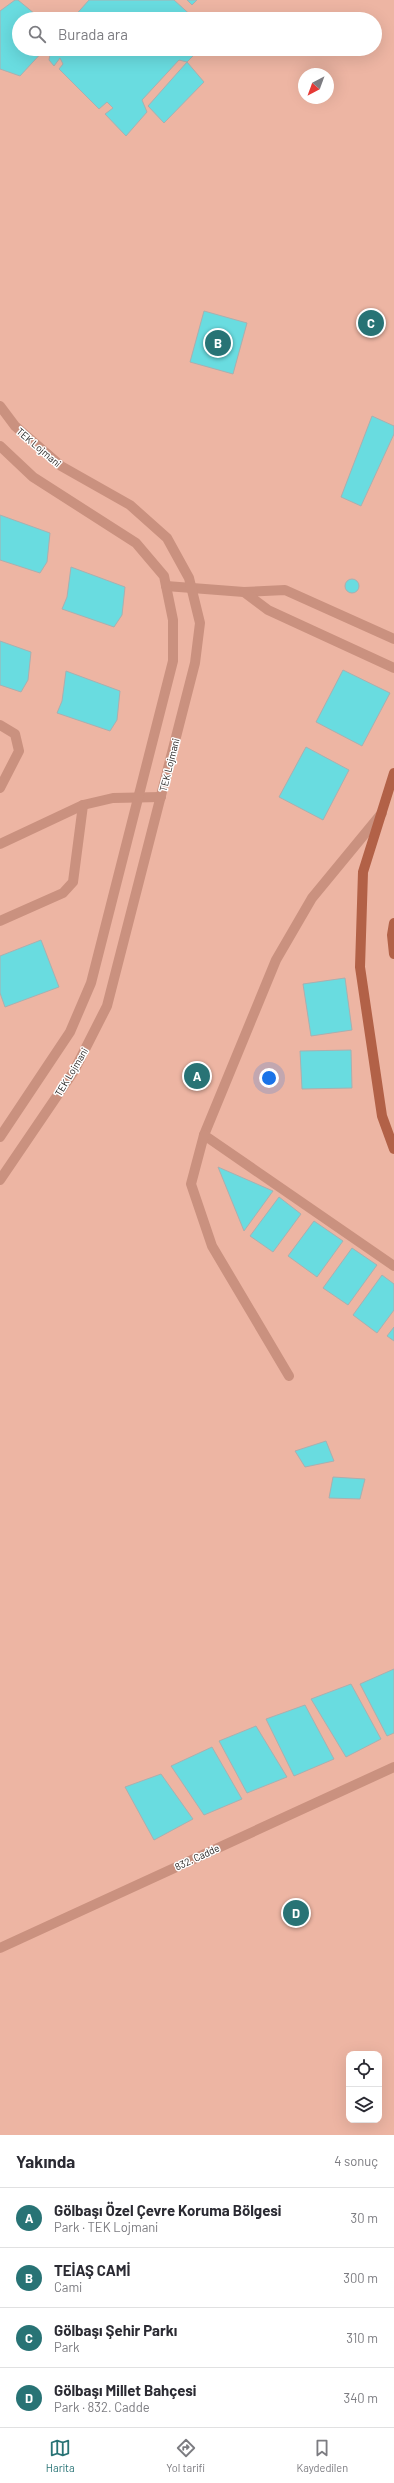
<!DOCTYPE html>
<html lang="tr">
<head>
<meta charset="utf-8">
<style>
  body { margin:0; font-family:Barlow,sans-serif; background:#f7f7f7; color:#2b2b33 }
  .controls { position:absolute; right:12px; bottom:12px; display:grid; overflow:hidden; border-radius:8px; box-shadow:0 4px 16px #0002 }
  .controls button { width:36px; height:36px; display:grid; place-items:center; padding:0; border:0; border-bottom:1px solid #e1e1e2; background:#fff; color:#2b2b33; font:20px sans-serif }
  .compass { position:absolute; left:298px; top:68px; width:36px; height:36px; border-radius:50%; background:#fff; box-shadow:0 4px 16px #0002; rotate:221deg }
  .you { position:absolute; left:269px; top:1078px; width:14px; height:14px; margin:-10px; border:3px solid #fff; border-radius:50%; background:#1a73e8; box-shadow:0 0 0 6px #1a73e833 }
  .badge { display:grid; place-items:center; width:26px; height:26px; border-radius:50%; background:#287375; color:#fff; font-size:13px; font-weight:700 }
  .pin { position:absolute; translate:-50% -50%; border:2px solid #fff; box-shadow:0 1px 4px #0006 }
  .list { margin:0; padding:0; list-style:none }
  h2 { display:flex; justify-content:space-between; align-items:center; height:52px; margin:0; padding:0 16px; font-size:17px }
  h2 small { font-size:13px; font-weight:400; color:#7c7c81 }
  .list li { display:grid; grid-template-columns:26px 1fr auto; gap:12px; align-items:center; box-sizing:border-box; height:60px; padding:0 16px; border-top:1px solid #e1e1e2 }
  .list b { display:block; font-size:15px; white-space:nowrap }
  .list p { margin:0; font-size:13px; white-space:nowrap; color:#7c7c81 }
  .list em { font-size:13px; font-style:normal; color:#7c7c81 }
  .icon { flex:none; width:22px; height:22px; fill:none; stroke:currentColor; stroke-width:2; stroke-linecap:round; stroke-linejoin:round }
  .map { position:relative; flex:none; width:394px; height:2135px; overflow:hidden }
  .search { position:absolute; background:#fff; box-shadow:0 4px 16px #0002; left:12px; right:12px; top:12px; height:44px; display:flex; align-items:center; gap:10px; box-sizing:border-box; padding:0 14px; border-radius:22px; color:#7c7c81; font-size:15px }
  .sheet { height:292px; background:#fff }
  nav { display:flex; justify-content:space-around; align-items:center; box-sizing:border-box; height:56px; border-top:1px solid #e1e1e2; background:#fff; font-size:11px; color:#7c7c81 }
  nav a { display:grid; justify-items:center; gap:2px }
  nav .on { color:#287375 }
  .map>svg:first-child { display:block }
</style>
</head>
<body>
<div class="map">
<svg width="394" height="2135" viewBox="0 0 394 2135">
  <rect width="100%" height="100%" fill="#f5eeeb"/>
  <path fill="#edb5a3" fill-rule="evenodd" d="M 0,0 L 394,0 L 394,2135 L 0,2135 ZM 19,19 L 375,19 L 375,49 L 19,49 ZM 304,74 L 328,74 L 328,98 L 304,98 ZM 349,2054 L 379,2054 L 379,2120 L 349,2120 Z"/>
  <g fill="#69dce0" stroke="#a9b0b0">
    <path d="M 15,0 L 18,0 L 41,19 L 19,19 L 19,49 L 45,49 L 20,76 L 0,69 L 0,11 Z"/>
    <path d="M 89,0 L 174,0 L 195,19 L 72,19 Z"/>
    <path d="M 187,0 L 197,0 L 192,5 Z"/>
    <path d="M 51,49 L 200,49 L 187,62 L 179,60 L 142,100 L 147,112 L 126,136 L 105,114 L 113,108 L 107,102 L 99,109 L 59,69 L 63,64 L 60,58 L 54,66 L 49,60 Z"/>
    <path d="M 187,62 L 204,82 L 164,123 L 148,106 Z"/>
    <path d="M 204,311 L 247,323 L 233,374 L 190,362 Z"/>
    <path d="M 372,416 L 394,426 L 394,434 L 361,506 L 341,497 Z"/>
    <path d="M 0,515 L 50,533 L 47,562 L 40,573 L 0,560 Z"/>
    <path d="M 71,567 L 125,587 L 122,615 L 114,627 L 62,609 L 67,597 Z"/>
    <circle cx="352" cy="586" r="7"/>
    <path d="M 0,641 L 31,652 L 28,680 L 21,692 L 0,685 Z"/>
    <path d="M 343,670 L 390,693 L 362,746 L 316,722 Z"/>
    <path d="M 66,671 L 120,691 L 117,720 L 110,731 L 57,713 L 62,701 Z"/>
    <path d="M 306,747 L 349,770 L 323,820 L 279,797 Z"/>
    <path d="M 41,940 L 59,987 L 5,1007 L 0,993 L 0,956 Z"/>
    <path d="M 345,978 L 352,1030 L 311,1036 L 303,984 Z"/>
    <path d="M 351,1050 L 352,1088 L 302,1089 L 300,1051 Z"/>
    <path d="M 218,1167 L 273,1191 L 244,1231 Z"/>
    <path d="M 279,1197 L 301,1214 L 273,1252 L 250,1236 Z"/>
    <path d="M 314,1221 L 343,1241 L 317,1277 L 288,1256 Z"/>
    <path d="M 352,1248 L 377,1265 L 348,1305 L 323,1288 Z"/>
    <path d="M 382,1275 L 394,1284 L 394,1310 L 377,1333 L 353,1315 Z"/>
    <path d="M 394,1327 L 394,1341 L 387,1336 Z"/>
    <path d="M 326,1441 L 334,1461 L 305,1467 L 295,1451 Z"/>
    <path d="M 333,1477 L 365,1479 L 360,1499 L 329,1498 Z"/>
    <path d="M 394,1669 L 394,1733 L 387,1736 L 360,1684 Z"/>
    <path d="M 351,1684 L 381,1739 L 346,1757 L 311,1699 Z"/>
    <path d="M 305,1705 L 334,1759 L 294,1776 L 266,1719 Z"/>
    <path d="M 256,1726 L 287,1777 L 247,1793 L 219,1741 Z"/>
    <path d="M 212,1747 L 242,1799 L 204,1815 L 171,1766 Z"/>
    <path d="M 161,1774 L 193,1819 L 154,1840 L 125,1787 Z"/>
  </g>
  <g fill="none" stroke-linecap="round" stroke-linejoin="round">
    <g stroke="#ca917f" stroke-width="10">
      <path d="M 166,586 L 244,592 L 285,590 L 394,639"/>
      <path d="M 244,592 L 268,610 L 394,668"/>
      <path d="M 0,725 L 15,734 L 19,751 L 0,788"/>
      <path d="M 382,813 L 312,898 L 276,960 L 204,1135 L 394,1266"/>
      <path d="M 0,844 L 83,805 L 113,798 L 161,797"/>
      <path d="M 0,921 L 63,893 L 73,882 L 83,805"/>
      <path d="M 204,1135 L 191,1184 L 212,1246 L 289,1376"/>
    </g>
    <g stroke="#ca917f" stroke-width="10">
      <path d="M 0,406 L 15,426 L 61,466 L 130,505 L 167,538 L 189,578 L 200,623 L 195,663 L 107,1006 L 74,1071 L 0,1180"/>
      <path d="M 0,446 L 33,477 L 136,543 L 164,576 L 173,620 L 173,661 L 91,983 L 70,1032 L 0,1137"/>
      <path d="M 0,1948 L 394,1767"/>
    </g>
    <g stroke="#b26147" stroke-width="10">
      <path d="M 394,773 L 363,872 L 360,967 L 382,1116 L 394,1149"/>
      <path d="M 394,923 L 392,935 L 394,954"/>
    </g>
  </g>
  <g text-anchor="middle" stroke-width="3" stroke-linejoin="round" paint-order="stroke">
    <g font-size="10" fill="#272524" stroke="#fff">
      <text transform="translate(39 447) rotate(40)" y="4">TEK Lojmani</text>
      <text transform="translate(169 765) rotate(-76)" y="4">TEK Lojmani</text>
      <text transform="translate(71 1072) rotate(-59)" y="4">TEK Lojmani</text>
      <text transform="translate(197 1857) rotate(-25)" y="4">832. Cadde</text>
    </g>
  </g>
</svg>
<div class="controls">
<button><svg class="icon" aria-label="locate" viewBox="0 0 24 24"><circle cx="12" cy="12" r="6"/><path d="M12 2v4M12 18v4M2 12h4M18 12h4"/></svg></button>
<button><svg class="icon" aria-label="layers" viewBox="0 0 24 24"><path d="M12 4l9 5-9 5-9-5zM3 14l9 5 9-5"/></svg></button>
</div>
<svg class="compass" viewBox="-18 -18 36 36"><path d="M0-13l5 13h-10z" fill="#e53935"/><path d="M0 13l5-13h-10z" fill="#7c7c81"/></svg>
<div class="you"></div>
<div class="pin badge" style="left:197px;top:1076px">A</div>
<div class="pin badge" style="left:218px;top:343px">B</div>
<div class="pin badge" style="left:371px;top:323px">C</div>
<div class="pin badge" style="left:296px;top:1913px">D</div>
<div class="search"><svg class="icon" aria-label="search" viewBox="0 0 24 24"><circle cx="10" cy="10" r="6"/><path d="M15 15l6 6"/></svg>Burada ara</div>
</div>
<section class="sheet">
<h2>Yakında<small>4 sonuç</small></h2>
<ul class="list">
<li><span class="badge">A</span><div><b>Gölbaşı Özel Çevre Koruma Bölgesi</b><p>Park · TEK Lojmani</p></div><em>30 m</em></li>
<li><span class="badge">B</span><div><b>TEİAŞ CAMİ</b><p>Cami</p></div><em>300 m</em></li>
<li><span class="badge">C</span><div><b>Gölbaşı Şehir Parkı</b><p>Park</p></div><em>310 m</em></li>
<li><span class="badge">D</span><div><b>Gölbaşı Millet Bahçesi</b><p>Park · 832. Cadde</p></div><em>340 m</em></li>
</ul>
</section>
<nav>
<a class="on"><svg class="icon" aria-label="map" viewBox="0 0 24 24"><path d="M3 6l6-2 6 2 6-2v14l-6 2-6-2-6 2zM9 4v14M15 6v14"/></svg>Harita</a>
<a><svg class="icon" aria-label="directions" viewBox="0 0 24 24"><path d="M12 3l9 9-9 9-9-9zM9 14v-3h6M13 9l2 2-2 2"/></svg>Yol tarifi</a>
<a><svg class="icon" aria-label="saved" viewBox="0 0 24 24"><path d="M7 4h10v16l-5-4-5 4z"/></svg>Kaydedilen</a>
</nav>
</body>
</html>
